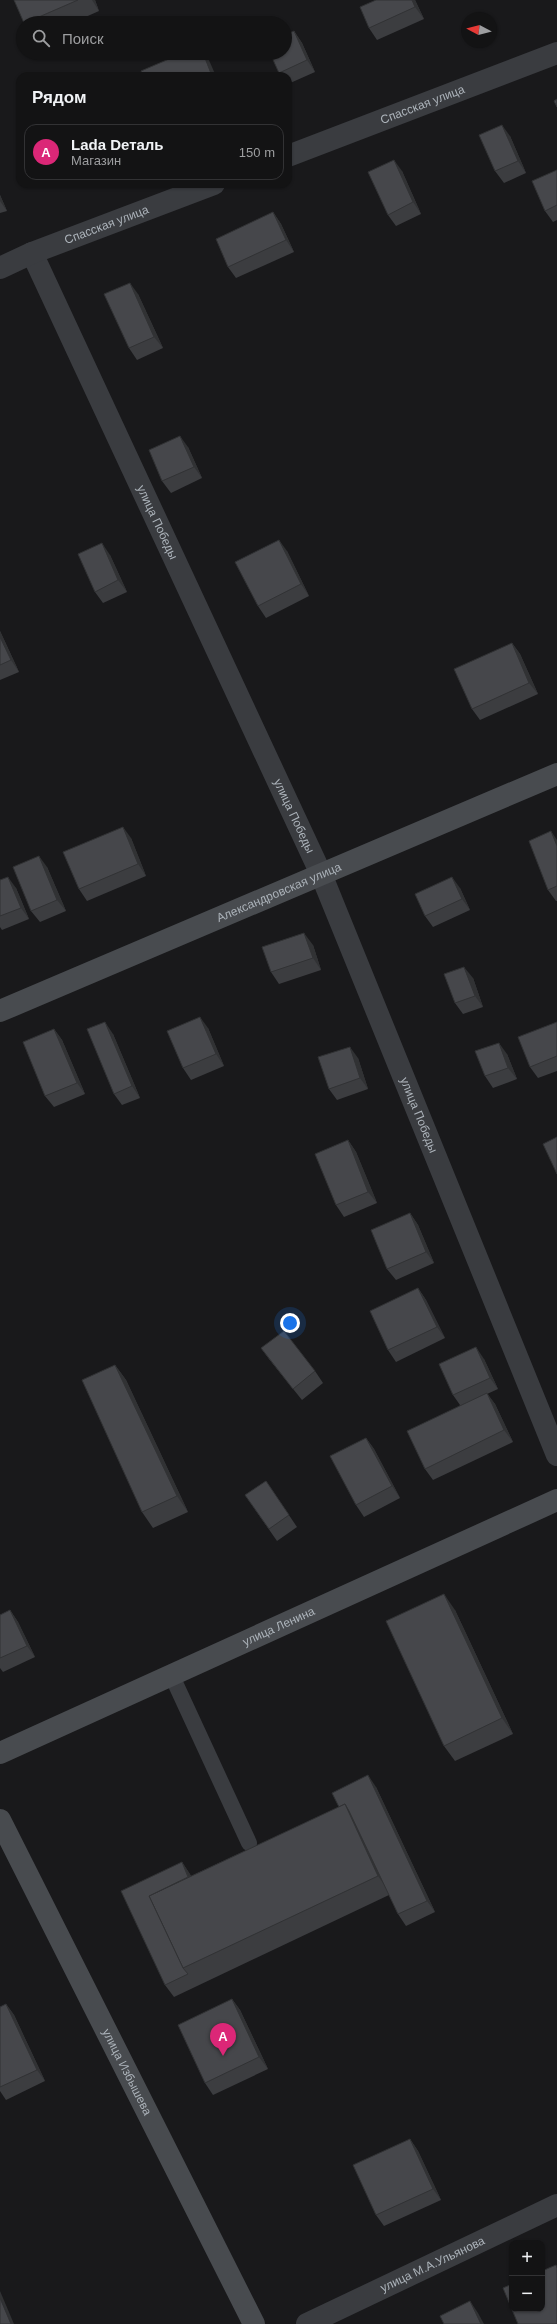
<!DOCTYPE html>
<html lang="ru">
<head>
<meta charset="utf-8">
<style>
  body { margin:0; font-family:Arial,sans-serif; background:#202022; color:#f1f3f6 }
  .controls { position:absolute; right:12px; bottom:12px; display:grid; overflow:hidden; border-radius:8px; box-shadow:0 1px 3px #0004 }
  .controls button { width:36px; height:36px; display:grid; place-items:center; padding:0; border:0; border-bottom:1px solid #323234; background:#131314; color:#f1f3f6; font:20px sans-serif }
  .compass { position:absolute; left:461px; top:12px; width:36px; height:36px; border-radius:50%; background:#131314; box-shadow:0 1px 3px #0004; rotate:277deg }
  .you { position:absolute; left:290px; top:1323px; width:14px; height:14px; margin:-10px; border:3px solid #fff; border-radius:50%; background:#1a73e8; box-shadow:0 0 0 6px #1a73e833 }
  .badge { display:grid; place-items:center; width:26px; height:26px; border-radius:50%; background:#db2777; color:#fff; font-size:13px; font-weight:700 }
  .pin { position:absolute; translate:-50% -33px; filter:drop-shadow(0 1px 2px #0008) }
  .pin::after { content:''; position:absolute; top:21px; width:14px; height:12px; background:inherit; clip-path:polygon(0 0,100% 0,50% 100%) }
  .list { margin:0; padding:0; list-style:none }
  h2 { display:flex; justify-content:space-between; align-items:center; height:52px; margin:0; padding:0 16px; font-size:17px }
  h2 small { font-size:13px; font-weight:400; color:#9d9ea0 }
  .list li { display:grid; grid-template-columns:26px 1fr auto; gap:12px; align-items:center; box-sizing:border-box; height:56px; margin:0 8px 8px; padding:0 8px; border:1px solid #323234; border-radius:12px }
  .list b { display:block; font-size:15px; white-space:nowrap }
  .list p { margin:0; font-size:13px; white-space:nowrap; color:#9d9ea0 }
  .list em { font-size:13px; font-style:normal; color:#9d9ea0 }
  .icon { flex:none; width:22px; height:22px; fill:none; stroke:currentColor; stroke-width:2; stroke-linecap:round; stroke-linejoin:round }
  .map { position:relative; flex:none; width:557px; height:2324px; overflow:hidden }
  .search { position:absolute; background:#131314; box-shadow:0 1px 3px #0004; left:16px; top:16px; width:276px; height:44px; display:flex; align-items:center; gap:10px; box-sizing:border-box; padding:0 14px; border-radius:22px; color:#9d9ea0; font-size:15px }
  .panel { position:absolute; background:#131314; box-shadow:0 1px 3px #0004; left:16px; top:72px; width:276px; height:116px; border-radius:12px }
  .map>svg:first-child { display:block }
</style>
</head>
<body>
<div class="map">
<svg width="557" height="2324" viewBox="0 0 557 2324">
  <rect width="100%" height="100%" fill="#19191b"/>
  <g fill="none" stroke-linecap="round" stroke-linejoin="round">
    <path stroke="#3a3c40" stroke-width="16" d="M 171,1674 L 249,1843"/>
    <g stroke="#3a3c40" stroke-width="22">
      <path id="s1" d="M 288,156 L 557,53"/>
      <path id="s2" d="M 32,253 L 321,874 L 557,1455"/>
      <path id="s3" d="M 0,268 L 32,253 L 214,184"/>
      <path id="s4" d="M 307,2324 L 557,2205"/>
    </g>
    <g stroke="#484b4f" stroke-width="22">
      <path id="s5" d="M 0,1011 L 557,774"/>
      <path id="s6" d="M 0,1753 L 557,1500"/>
      <path id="s7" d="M 0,1820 L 254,2324"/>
    </g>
  </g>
  <g fill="#3c3d40">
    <path d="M 14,0 L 95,0 L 99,11 L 72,23 L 25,23 Z"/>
    <path d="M 376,0 L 415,0 L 424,19 L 377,40 L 369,28 Z"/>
    <path d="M 294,31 L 302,43 L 315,72 L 288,84 L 288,76 L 282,76 L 279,73 Z"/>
    <path d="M 510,136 L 526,173 L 504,183 L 495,171 Z"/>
    <path d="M 557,170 L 557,220 L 553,222 L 545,211 Z"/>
    <path d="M 402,171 L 421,214 L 396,226 L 388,215 Z"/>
    <path d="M 0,195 L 7,211 L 0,213 Z"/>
    <path d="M 273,212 L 281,224 L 294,252 L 236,278 L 228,267 Z"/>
    <path d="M 138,294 L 163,348 L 137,360 L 129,348 Z"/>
    <path d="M 188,447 L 202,478 L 171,493 L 162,481 Z"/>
    <path d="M 287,551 L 309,596 L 266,618 L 258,606 Z"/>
    <path d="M 110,555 L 127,592 L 103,603 L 95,592 Z"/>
    <path d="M 0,631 L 19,672 L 0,680 Z"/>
    <path d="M 512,643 L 520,654 L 538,694 L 480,720 L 472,709 Z"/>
    <path d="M 131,838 L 146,876 L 87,901 L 79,889 Z"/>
    <path d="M 557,840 L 557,901 L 556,901 L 548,890 Z"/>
    <path d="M 47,867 L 66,911 L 40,922 L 31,911 Z"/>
    <path d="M 0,880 L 16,888 L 29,919 L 2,930 L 0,927 Z"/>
    <path d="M 460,888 L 470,910 L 433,927 L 425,916 Z"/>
    <path d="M 313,945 L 321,970 L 279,984 L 271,972 Z"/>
    <path d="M 473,978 L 483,1007 L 463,1014 L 455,1003 Z"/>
    <path d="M 557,1022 L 557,1071 L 538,1078 L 530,1067 Z"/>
    <path d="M 208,1028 L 224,1066 L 191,1080 L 183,1068 Z"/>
    <path d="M 54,1029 L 62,1040 L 85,1094 L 54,1107 L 45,1096 Z"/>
    <path d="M 113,1034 L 140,1098 L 122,1105 L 114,1094 Z"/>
    <path d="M 507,1054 L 517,1079 L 493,1088 L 485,1076 Z"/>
    <path d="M 358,1058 L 368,1089 L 337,1100 L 329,1089 Z"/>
    <path d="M 348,1140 L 356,1152 L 377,1203 L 344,1217 L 336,1205 Z"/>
    <path d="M 410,1213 L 418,1225 L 434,1263 L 396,1280 L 387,1269 Z"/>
    <path d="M 418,1288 L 426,1300 L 445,1338 L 396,1362 L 388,1350 Z"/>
    <path d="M 261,1348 L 315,1371 L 323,1383 L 302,1400 L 269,1359 Z"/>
    <path d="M 484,1359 L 498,1389 L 487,1394 L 495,1404 L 513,1442 L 433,1480 L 425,1469 L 460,1405 L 453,1395 Z"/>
    <path d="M 115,1365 L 126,1380 L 188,1512 L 153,1528 L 142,1512 Z"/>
    <path d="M 366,1438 L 374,1449 L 400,1498 L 364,1517 L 356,1505 Z"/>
    <path d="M 266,1481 L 297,1527 L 277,1541 L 245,1495 Z"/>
    <path d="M 10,1610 L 18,1622 L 35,1657 L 3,1672 L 0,1668 L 0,1615 Z"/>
    <path d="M 455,1610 L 513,1734 L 455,1761 L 444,1746 Z"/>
    <path d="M 376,1787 L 435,1912 L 406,1926 L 398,1914 L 389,1895 L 174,1997 L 165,1985 L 182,1862 L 191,1876 L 339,1807 Z"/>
    <path d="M 232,1999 L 240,2010 L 268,2069 L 213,2095 L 205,2083 Z"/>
    <path d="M 6,2004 L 14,2015 L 45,2081 L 6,2100 L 0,2091 L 0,2007 Z"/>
    <path d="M 410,2139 L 418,2151 L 441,2200 L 384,2226 L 376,2215 Z"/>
  </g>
  <g fill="#313234">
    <path d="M 92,0 L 95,0 L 99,11 Z"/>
    <path d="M 412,0 L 415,0 L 424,19 L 415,7 Z"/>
    <path d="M 294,31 L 302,43 L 315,72 L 307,60 Z"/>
    <path d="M 203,53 L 205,53 L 208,58 L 216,76 L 212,76 Z"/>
    <path d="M 502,125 L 510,136 L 526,173 L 518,161 Z"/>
    <path d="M 394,160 L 402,171 L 421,214 L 413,202 Z"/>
    <path d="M 0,195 L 7,211 L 0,201 Z"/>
    <path d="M 273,212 L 281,224 L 294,252 L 286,240 Z"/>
    <path d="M 130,283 L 138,294 L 163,348 L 154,337 Z"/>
    <path d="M 180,436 L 188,447 L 202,478 L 194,467 Z"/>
    <path d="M 279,540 L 287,551 L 309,596 L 301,584 Z"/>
    <path d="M 102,543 L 110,555 L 127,592 L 118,580 Z"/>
    <path d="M 0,631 L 19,672 L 11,660 L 0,637 Z"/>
    <path d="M 512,643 L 520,654 L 538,694 L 529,683 Z"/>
    <path d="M 123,827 L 131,838 L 146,876 L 138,864 Z"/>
    <path d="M 551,831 L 557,840 L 557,846 Z"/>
    <path d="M 39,856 L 47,867 L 66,911 L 57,900 Z"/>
    <path d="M 8,877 L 16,888 L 29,919 L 21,908 Z"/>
    <path d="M 452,877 L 460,888 L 470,910 L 462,899 Z"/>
    <path d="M 304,933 L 313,945 L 321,970 L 313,958 Z"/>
    <path d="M 464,967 L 473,978 L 483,1007 L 475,996 Z"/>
    <path d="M 200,1017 L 208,1028 L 224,1066 L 216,1054 Z"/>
    <path d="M 105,1022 L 113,1034 L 140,1098 L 132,1086 Z"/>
    <path d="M 54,1029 L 62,1040 L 85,1094 L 77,1083 Z"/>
    <path d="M 499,1043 L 507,1054 L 517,1079 L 508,1068 Z"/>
    <path d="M 350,1047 L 358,1058 L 368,1089 L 360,1078 Z"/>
    <path d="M 348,1140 L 356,1152 L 377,1203 L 368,1192 Z"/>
    <path d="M 410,1213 L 418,1225 L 434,1263 L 426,1252 Z"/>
    <path d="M 418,1288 L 426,1300 L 445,1338 L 437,1327 Z"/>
    <path d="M 476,1347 L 484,1359 L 498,1389 L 490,1378 Z"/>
    <path d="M 115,1365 L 126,1380 L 188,1512 L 177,1496 Z"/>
    <path d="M 487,1393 L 495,1404 L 513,1442 L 504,1430 Z"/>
    <path d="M 366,1438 L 374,1449 L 400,1498 L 392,1486 Z"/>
    <path d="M 444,1594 L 455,1610 L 513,1734 L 502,1718 Z"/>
    <path d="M 10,1610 L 18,1622 L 35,1657 L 27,1646 Z"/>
    <path d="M 368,1775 L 376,1787 L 435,1912 L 427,1901 Z"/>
    <path d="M 345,1804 L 357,1822 L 391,1894 L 378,1876 Z"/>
    <path d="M 182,1862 L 190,1874 L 200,1897 L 192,1885 Z"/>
    <path d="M 232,1999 L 240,2010 L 268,2069 L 259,2057 Z"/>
    <path d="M 6,2004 L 14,2015 L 45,2081 L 37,2070 Z"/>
    <path d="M 410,2139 L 418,2151 L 441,2200 L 433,2189 Z"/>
    <path d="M 0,2291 L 14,2324 L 11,2324 L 0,2298 Z"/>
    <path d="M 470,2301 L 478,2313 L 484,2324 L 481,2324 Z"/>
  </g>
  <g fill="#46474b" stroke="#313234">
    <path d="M 14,0 L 78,0 L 25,23 L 24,23 Z"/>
    <path d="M 376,0 L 412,0 L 415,7 L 369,28 L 360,7 Z"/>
    <path d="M 294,31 L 307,60 L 279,73 L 270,53 L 285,53 L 285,35 Z"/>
    <path d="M 183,53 L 203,53 L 212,76 L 143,76 L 141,71 Z"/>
    <path d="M 557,99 L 557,107 L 554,101 Z"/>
    <path d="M 502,125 L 518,161 L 495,171 L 479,135 Z"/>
    <path d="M 394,160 L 413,202 L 388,215 L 368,172 Z"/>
    <path d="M 557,170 L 557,205 L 545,211 L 532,181 Z"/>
    <path d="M 273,212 L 286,240 L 228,267 L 216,239 Z"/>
    <path d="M 130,283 L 154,337 L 129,348 L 104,294 Z"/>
    <path d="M 180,436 L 194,467 L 162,481 L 149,450 Z"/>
    <path d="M 279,540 L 301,584 L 258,606 L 235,562 Z"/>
    <path d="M 102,543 L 118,580 L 95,592 L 78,554 Z"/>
    <path d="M 0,637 L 11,660 L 0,665 Z"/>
    <path d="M 512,643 L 529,683 L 472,709 L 454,669 Z"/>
    <path d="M 123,827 L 138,864 L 79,889 L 63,852 Z"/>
    <path d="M 551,831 L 557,846 L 557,886 L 548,890 L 529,841 Z"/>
    <path d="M 39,856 L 57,900 L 31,911 L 13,867 Z"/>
    <path d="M 8,877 L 21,908 L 0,916 L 0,880 Z"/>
    <path d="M 452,877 L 462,899 L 425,916 L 415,894 Z"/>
    <path d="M 304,933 L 313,958 L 271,972 L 262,947 Z"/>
    <path d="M 464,967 L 475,996 L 455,1003 L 444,974 Z"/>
    <path d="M 200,1017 L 216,1054 L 183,1068 L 167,1031 Z"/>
    <path d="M 105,1022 L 132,1086 L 114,1094 L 87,1029 Z"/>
    <path d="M 557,1022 L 557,1056 L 530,1067 L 518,1037 Z"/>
    <path d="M 54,1029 L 77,1083 L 45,1096 L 23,1042 Z"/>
    <path d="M 499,1043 L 508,1068 L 485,1076 L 475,1051 Z"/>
    <path d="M 350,1047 L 360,1078 L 329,1089 L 318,1057 Z"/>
    <path d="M 557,1137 L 557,1174 L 543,1144 Z"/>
    <path d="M 348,1140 L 368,1192 L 336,1205 L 315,1154 Z"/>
    <path d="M 410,1213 L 426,1252 L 387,1269 L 371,1230 Z"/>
    <path d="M 418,1288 L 437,1327 L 388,1350 L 370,1311 Z"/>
    <path d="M 284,1331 L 315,1371 L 293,1389 L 261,1348 Z"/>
    <path d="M 476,1347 L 490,1378 L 453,1395 L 439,1364 Z"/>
    <path d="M 115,1365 L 177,1496 L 142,1512 L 82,1380 Z"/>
    <path d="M 487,1393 L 504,1430 L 425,1469 L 407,1431 Z"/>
    <path d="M 366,1438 L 392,1486 L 356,1505 L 330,1456 Z"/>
    <path d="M 266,1481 L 289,1515 L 269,1529 L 245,1495 Z"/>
    <path d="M 444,1594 L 502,1718 L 444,1746 L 386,1621 Z"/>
    <path d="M 10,1610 L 27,1646 L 0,1658 L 0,1615 Z"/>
    <path d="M 368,1775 L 427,1901 L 398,1914 L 349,1811 L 345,1804 L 339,1807 L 332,1793 Z"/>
    <path d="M 345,1804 L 378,1876 L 183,1968 L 149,1896 Z"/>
    <path d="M 182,1862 L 188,1877 L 149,1896 L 183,1968 L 188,1974 L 165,1985 L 121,1891 Z"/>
    <path d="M 232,1999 L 259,2057 L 205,2083 L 178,2025 Z"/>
    <path d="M 6,2004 L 37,2070 L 0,2087 L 0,2007 Z"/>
    <path d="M 410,2139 L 433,2189 L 376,2215 L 353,2165 Z"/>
    <path d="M 556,2265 L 557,2268 L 557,2324 L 518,2324 L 503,2288 L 512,2284 L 512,2309 L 542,2309 L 542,2271 Z"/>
    <path d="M 0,2298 L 11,2324 L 0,2324 Z"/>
    <path d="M 470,2301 L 481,2324 L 444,2324 L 440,2316 Z"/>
  </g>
  <g text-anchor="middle" stroke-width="3" stroke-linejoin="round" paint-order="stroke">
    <g font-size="12" fill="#acb3ba" stroke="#141416">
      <text dy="4" stroke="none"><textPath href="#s1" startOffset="144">Спасская улица</textPath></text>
      <text dy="4" stroke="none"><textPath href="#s3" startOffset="115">Спасская улица</textPath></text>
      <text dy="4" stroke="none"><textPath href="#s2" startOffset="297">улица Победы</textPath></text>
      <text dy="4" stroke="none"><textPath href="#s2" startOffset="621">улица Победы</textPath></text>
      <text dy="4" stroke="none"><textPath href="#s5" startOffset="303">Александровская улица</textPath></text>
      <text dy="4" stroke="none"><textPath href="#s2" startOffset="945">улица Победы</textPath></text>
      <text dy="4" stroke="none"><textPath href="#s6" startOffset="306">улица Ленина</textPath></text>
      <text dy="4" stroke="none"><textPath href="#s7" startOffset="282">улица Избышева</textPath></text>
      <text dy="4" stroke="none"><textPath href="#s4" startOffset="139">улица М.А.Ульянова</textPath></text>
    </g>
  </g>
</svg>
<div class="controls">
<button>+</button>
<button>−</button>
</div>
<svg class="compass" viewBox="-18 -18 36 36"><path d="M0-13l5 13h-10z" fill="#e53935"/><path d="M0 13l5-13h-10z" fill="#9d9ea0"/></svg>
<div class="you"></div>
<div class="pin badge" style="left:223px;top:2056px">A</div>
<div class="search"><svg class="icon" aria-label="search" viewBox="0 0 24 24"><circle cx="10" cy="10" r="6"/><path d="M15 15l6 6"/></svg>Поиск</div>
<section class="panel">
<h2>Рядом<small></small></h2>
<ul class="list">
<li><span class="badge">A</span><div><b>Lada Dеталь</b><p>Магазин</p></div><em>150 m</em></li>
</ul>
</section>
</div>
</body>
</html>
